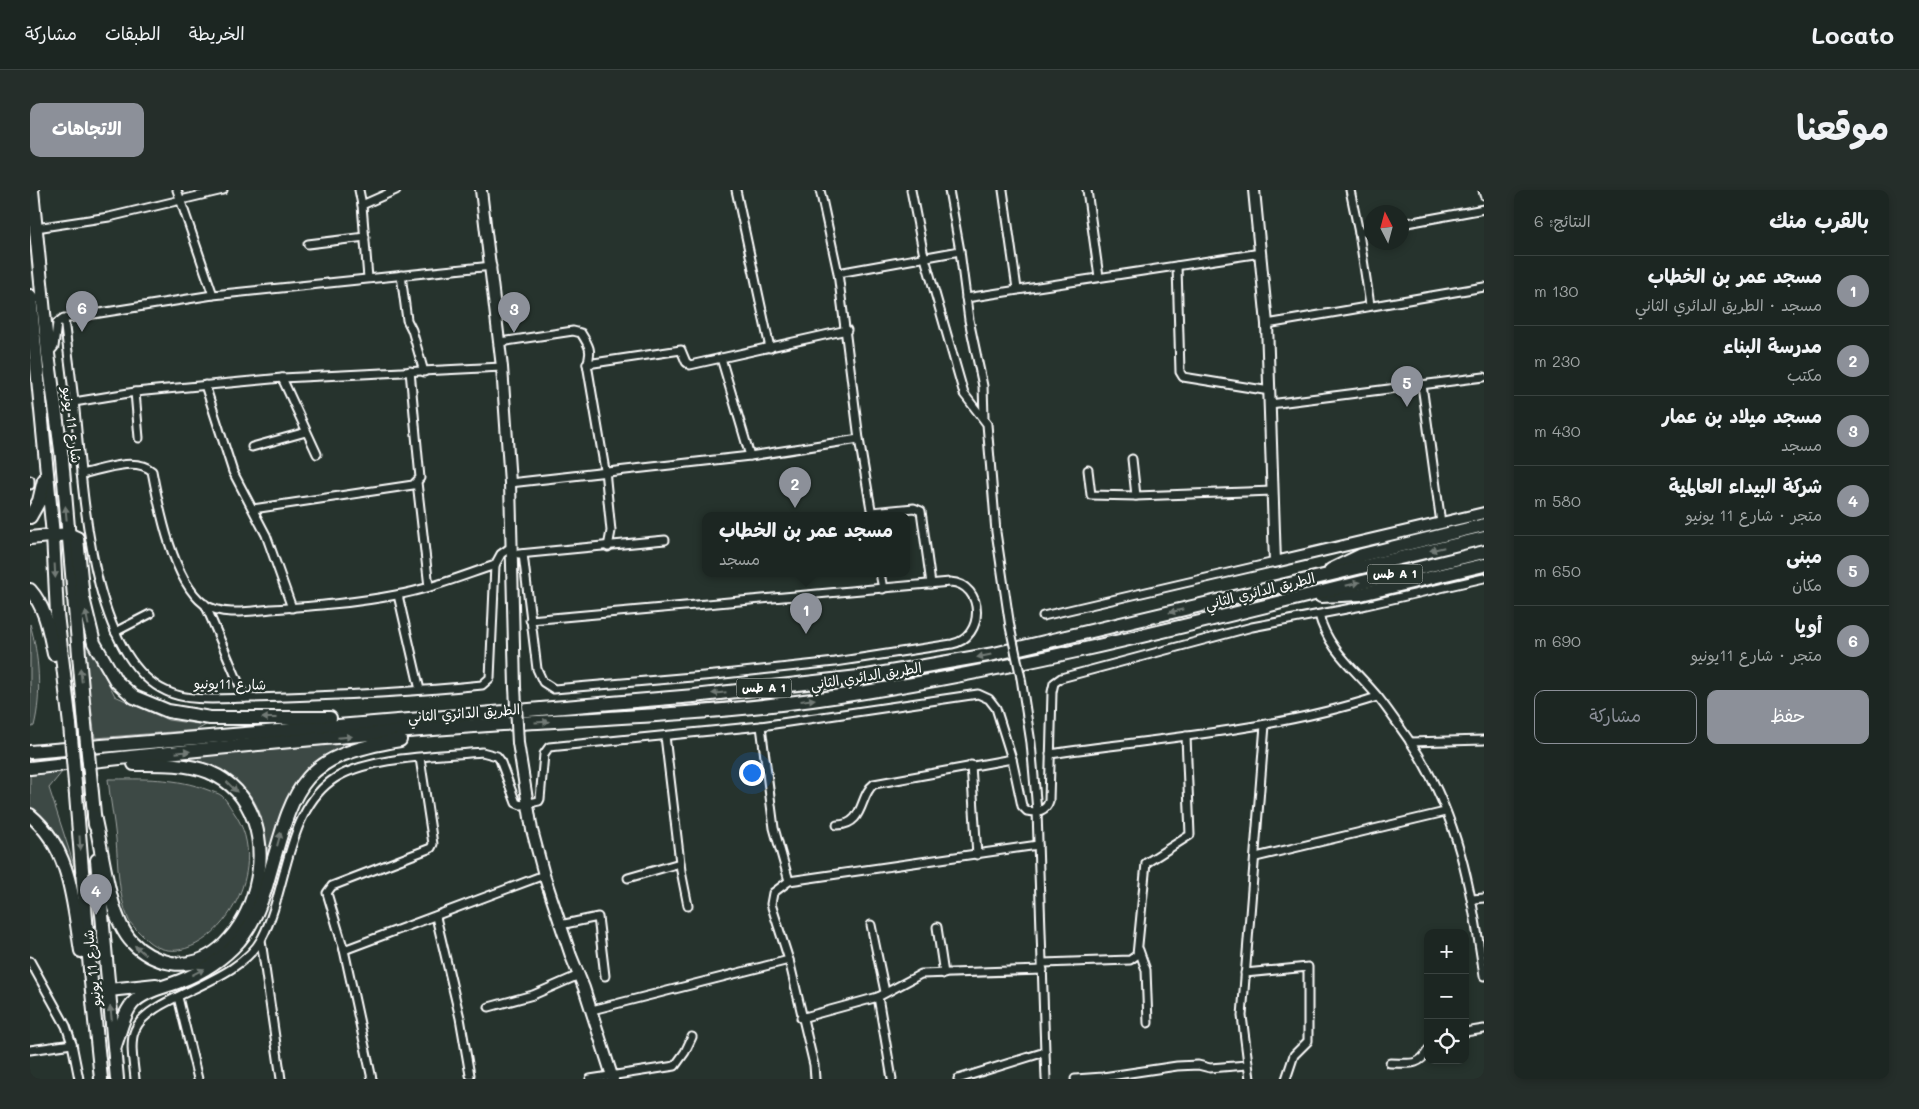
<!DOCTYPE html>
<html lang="ar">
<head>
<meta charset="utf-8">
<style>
  body { margin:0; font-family:Mali,"Playpen Sans Arabic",sans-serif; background:#252e2a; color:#f1f3f6; direction:rtl }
  .controls { position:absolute; right:15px; bottom:15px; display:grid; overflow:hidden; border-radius:10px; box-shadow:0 2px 8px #0003 }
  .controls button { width:45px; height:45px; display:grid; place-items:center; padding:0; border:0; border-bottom:1px solid #3a4340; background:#1c2622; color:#f1f3f6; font:25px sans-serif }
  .compass { position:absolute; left:1334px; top:15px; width:45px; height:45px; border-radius:50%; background:#1c2622; box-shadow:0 2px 8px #0003; rotate:354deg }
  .you { position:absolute; left:721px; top:582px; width:18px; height:18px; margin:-12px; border:4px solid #fff; border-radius:50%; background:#1a73e8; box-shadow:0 0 0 8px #1a73e833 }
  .badge { display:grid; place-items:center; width:32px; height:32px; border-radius:50%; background:#8c9099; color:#fff; font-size:16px; font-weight:700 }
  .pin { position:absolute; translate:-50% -41px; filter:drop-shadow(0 1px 2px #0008) }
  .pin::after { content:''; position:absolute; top:26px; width:18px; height:15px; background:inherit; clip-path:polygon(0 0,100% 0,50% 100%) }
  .popup { position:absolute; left:672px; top:322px; width:208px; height:65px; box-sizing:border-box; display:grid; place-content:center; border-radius:10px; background:#1c2622; filter:drop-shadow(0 1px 4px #0005); font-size:16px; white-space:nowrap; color:#a0a5a5 }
  .popup b { font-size:19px; color:#f1f3f6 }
  .popup::after { content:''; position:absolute; left:50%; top:100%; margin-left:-10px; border:10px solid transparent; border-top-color:#1c2622 }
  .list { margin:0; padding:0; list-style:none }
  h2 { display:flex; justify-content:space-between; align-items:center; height:65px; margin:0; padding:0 20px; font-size:21px }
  h2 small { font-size:16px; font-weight:400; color:#a0a5a5 }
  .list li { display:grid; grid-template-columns:32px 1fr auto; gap:15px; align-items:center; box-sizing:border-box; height:70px; padding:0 20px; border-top:1px solid #3a4340 }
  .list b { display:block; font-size:19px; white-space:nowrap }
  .list p { margin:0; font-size:16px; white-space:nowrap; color:#a0a5a5 }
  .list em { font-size:16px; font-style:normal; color:#a0a5a5 }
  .actions { display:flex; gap:10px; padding:15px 20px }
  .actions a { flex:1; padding:11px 0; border:1px solid #8c9099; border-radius:10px; text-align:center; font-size:18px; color:#8c9099 }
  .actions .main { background:#8c9099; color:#fff }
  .icon { flex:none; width:28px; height:28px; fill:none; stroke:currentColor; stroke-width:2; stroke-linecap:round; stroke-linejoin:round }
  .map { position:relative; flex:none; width:1454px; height:889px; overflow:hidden; direction:ltr; border-radius:10px }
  header { display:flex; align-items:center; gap:30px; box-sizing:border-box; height:70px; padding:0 25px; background:#1c2622; border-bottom:1px solid #3a4340 }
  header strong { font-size:24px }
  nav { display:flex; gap:28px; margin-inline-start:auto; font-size:18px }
  .intro { display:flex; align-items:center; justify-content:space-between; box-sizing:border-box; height:120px; padding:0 30px }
  h1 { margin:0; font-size:35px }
  .button { padding:12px 22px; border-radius:10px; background:#8c9099; color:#fff; font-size:18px; font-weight:700 }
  main { display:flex; gap:30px; padding:0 30px }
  aside { flex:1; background:#1c2622; border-radius:10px; box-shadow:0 2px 8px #0003 }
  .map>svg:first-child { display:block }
</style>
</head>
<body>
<header>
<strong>Locato</strong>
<nav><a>الخريطة</a><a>الطبقات</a><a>مشاركة</a></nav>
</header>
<div class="intro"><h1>موقعنا</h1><a class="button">الاتجاهات</a></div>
<main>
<aside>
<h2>بالقرب منك<small>النتائج: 6</small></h2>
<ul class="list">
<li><span class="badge">1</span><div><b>مسجد عمر بن الخطاب</b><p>مسجد · الطريق الدائري الثاني</p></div><em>130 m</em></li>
<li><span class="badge">2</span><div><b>مدرسة البناء</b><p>مكتب</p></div><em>230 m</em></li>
<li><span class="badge">3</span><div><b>مسجد ميلاد بن عمار</b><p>مسجد</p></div><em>430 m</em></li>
<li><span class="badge">4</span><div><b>شركة البيداء العالمية</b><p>متجر · شارع 11 يونيو</p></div><em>580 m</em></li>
<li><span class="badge">5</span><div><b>مبنى</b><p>مكان</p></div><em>650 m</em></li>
<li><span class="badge">6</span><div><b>أويا</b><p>متجر · شارع 11يونيو</p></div><em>690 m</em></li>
</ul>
<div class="actions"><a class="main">حفظ</a><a>مشاركة</a></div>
</aside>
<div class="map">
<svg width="1454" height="889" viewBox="0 0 1454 889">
  <rect width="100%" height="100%" fill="#26332d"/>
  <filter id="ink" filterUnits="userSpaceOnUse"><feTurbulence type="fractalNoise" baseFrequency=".02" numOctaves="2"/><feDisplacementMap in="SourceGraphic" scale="10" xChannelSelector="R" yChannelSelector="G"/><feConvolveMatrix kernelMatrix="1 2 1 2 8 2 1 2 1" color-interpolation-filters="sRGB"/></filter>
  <g filter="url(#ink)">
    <g fill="#3e4944" stroke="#9ea4a2">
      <path d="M 0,434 C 9,464 12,505 4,536 L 0,538 Z"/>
      <path d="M 51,439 L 85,506 L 138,530 L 176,535 L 167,540 L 65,548 Z"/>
      <path d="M 331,552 C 318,557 300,561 288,569 C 250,599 246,648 232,690 C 233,674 236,656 234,640 C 227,592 190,579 149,568 Z"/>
      <path d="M 32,582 L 19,598 L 44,675 L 41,676 C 31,653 21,634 0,619 L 0,585 Z"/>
      <path d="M 78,589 C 112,589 145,587 178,600 C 182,602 189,603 192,606 C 196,609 200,617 203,621 C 254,691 159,801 112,745 C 107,740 100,734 98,728 C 88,704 88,675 86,649 C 84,629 80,609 78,589 Z"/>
    </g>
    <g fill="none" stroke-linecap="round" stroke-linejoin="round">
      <g stroke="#fff" stroke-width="11">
        <g id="street">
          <path d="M 147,0 L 183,105"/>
          <path d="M 329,0 L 332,15"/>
          <path d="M 706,0 L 740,158"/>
          <path d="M 790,0 L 808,83"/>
          <path d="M 881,0 L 893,61 L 934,204 L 957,234 L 966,342 L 980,437"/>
          <path d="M 919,0 L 930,61 L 939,130 L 953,196 L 954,227"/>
          <path d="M 973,0 L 987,99"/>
          <path d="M 1057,0 L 1069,87"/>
          <path d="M 1320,0 L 1329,43"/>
          <path d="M 1453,0 L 1454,5"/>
          <path d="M 1372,34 L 1454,19"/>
          <path d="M 6,38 L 79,27 L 193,0"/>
          <path d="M 278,54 L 335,47"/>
          <path d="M 1147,76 L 1150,182 L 1153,187 L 1240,201"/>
          <path d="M 371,85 L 377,130 L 382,140 L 394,182"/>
          <path d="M 338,88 L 332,15 L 366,0"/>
          <path d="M 936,108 L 1231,63"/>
          <path d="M 1340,115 L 1329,43 L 1342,40"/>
          <path d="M 34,128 C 37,156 41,184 44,211 C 53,287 57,464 136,501 C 160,513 195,508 222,508 C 299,506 376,503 452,495 L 460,488 L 465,375 L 471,364 L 481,357"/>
          <path d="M 1237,134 L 1454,97"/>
          <path d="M 470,152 L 543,141 L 551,143 C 558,154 563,161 557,174 L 651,160 L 656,172 L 660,175 L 817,140"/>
          <path d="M 18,164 L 24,157 L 27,133 L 32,129 L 183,105 L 462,76"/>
          <path d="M 691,168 L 720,266"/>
          <path d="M 557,174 L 575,280 L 581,341 L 578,357"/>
          <path d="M 252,188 L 287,264"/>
          <path d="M 175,195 L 203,282 L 236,345 L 262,418"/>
          <path d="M 1392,195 L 1411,333"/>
          <path d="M 105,202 L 109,248"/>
          <path d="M 44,212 L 105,202 L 252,188 L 472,177"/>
          <path d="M 1240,214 L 1454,187"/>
          <path d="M 222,257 L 276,242"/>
          <path d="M 1102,269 L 1106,306 L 1243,301"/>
          <path d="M 1058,280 L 1061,305 L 1106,306"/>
          <path d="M 51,284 C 71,280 105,266 122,281 C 129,318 143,391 174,414 C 192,427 221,421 241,419 C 284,416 325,413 366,405 C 400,399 432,386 465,375"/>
          <path d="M 0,290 L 0,295"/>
          <path d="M 387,292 L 399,397"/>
          <path d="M 480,293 L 720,266 L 829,249"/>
          <path d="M 223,319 L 383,295 L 390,288 L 380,181"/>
          <path d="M 842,322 L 884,318 L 891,321 L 901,394"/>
          <path d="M 842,325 L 829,249 L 808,83 L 930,61"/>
          <path d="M 489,364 L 635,350"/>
          <path d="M 493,364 L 507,479 L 513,492 L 524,499 L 685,485 L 805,472 L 922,454 C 955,448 955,394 920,392 L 500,430"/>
          <path d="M 850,383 L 853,399"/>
          <path d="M 368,405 L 390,500"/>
          <path d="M 175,414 L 215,508"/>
          <path d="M 1289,425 C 1298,460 1326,480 1348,507 C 1359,521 1369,536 1379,550 C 1428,622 1442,702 1454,786"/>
          <path d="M 1013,426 L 1245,372"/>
          <path d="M 85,442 L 120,424"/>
          <path d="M 731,536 L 744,638 L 759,691"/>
          <path d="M 635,546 L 651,681 L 658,716"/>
          <path d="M 1380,552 L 1454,550"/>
          <path d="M 1020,564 C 1129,548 1242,541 1347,507"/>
          <path d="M 941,575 L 947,665"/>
          <path d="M 807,635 C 835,635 829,605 844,594 L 982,569"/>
          <path d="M 1226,667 L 1415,622"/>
          <path d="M 598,688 L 650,673"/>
          <path d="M 1442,709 L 1454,708"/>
          <path d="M 406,727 L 430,828 L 440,885"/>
          <path d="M 530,735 L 568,727 L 575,786"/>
          <path d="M 841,735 L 855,802"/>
          <path d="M 907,737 L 914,784"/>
          <path d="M 231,750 L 251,889"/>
          <path d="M 314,760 L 514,685"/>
          <path d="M 1109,760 L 1116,780 L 1118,833"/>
          <path d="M 0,771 L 36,836 L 42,854 L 49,889"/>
          <path d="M 1013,773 L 1100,770 L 1107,765 L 1116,673 L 1160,645 L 1156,546"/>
          <path d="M 1215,783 L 1278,777 L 1278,851 L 1264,865 L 1256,889"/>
          <path d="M 148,807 L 168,889"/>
          <path d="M 848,807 L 862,889"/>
          <path d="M 459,817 L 503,805 L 549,785"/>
          <path d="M 562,820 L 759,770"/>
          <path d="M 771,828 L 848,807 L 891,784 L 1013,780"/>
          <path d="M 1435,842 L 1454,839"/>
          <path d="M 0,860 L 42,854"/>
          <path d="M 1015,862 L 1016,889"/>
          <path d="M 1360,873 C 1378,873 1389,877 1398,860"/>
          <path d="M 105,889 C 104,875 99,853 105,840 C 119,805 207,795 232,748 C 257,701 256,624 301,591 C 335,566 410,566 452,562 L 467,566 L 470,570 L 486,613 L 491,615 L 509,611 L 510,609 L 514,564 L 519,557 L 731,536 L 948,504 L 959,509 L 966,518 L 982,569 L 992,616 L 997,621 C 1007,623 1016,621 1019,611 L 1022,502 L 1024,493 L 1031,488 L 1222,437 L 1332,416 L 1454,388"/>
          <path d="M 342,889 L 314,760 L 297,703 L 302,696 L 401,658 L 403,654 L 390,568"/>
          <path d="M 560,889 L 645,876 L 655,862 L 662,847"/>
          <path d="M 785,889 L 784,875 L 759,770 L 741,714 L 743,703 L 759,691 L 1008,655"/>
          <path d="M 928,889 L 1015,862 L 1007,621 L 1001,553 L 991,488"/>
          <path d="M 1045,889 L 1073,887 L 1147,876 L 1168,875 L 1180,878 L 1217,875"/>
          <path d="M 1220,889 L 1212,826 L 1235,535"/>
        </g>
      </g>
      <g stroke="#fff" stroke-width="14">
        <g id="secondary">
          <path d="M 451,0 L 472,177 L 480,293 L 485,497"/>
          <path d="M 1224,0 L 1237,134 L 1245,372 L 1454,323"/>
          <path d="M 488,553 L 502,640 L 514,685 L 541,766 L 554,798 L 583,889"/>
        </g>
      </g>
      <g stroke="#fff" stroke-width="16">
        <g id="highway">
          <path d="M 2,0 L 18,164 L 32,268 L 55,534"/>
          <path d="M 0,106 L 23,345 L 27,424 L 40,535"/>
          <path d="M 0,327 L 9,311 L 14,290"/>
          <path d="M 0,348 L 38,344 L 47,348 L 53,408 L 64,453 L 86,491 L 104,507 L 138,521 L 180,528 L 300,528"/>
          <path d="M 1301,380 L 1332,365 L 1454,335"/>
          <path d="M 0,400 C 16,418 19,441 24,464"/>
          <path d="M 1291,406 L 1331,404 L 1454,375"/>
          <path d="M 0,562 L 664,506 L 837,486 L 964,464 L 1454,348"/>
          <path d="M 0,578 C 157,560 314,545 472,534 C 575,528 679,524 782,510 C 1009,478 1231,416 1454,362"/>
          <path d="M 62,603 L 65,635"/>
          <path d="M 46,605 L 61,792 L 71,889"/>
          <path d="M 0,625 C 41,659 43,712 51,761"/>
          <path d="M 64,626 C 73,661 78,727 102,752 C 113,764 125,770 141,773 C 223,786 272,621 179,582 C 156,573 128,574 104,574"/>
          <path d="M 67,670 L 87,889"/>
          <path d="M 72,798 L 79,800 L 126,795"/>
          <path d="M 85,856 C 90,842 93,825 102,814 C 113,801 135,797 150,791 C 173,782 193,769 209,751 C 225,732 233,709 239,686 C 265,594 269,567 370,550"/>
        </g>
      </g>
      <use href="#street" stroke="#26332d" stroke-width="7"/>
      <use href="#secondary" stroke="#26332d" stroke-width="10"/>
      <use href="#highway" stroke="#26332d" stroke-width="12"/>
      <g stroke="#fff" stroke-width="11" stroke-linecap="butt">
        <path id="street-bridge" d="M 980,437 L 991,488"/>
      </g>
      <g stroke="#fff" stroke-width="14" stroke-linecap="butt">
        <path id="secondary-bridge" d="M 485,497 L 488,553"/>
      </g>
      <g stroke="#fff" stroke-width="16" stroke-linecap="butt">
        <g id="highway-bridge">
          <path d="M 55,534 L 62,603"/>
          <path d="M 40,535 L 46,605"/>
        </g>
      </g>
      <use href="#street-bridge" stroke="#26332d" stroke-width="7"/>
      <use href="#secondary-bridge" stroke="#26332d" stroke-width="10"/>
      <use href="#highway-bridge" stroke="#26332d" stroke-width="12"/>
    </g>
    <defs><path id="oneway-solid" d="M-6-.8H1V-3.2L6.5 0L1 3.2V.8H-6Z" transform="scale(1.25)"/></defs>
    <g fill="#727a76">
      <use href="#oneway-solid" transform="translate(36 323) rotate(-95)"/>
      <use href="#oneway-solid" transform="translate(1407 359) rotate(167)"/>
      <use href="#oneway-solid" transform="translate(25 381) rotate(87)"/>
      <use href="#oneway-solid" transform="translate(1323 394) rotate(-14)"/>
      <use href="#oneway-solid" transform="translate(1146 421) rotate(166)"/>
      <use href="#oneway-solid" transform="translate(57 428) rotate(-102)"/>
      <use href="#oneway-solid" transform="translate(954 466) rotate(169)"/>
      <use href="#oneway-solid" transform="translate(51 485) rotate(-96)"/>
      <use href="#oneway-solid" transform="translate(689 503) rotate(174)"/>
      <use href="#oneway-solid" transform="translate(778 510) rotate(-7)"/>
      <use href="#oneway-solid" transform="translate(239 528) rotate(-180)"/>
      <use href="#oneway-solid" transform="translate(512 532) rotate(-3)"/>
      <use href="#oneway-solid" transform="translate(315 547) rotate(-5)"/>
      <use href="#oneway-solid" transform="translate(153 562) rotate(-6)"/>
      <use href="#oneway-solid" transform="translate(202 597) rotate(44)"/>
      <use href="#oneway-solid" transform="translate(249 649) rotate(-75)"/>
      <use href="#oneway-solid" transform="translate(50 653) rotate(86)"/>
      <use href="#oneway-solid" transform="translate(110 760) rotate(-139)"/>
      <use href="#oneway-solid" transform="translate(168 782) rotate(-27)"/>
      <use href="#oneway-solid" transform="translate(81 823) rotate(-96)"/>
    </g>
  </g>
  <g text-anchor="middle" stroke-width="5" stroke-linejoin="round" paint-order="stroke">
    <g fill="#26332d" stroke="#bec2c0" stroke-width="1">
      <rect x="1337.5" y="374.5" width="55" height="19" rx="4"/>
      <rect x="706.5" y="488.5" width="55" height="19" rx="4"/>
    </g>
    <g font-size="12" font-weight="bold" fill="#fff">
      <text x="1365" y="388">طس A 1</text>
      <text x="734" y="502">طس A 1</text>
    </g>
    <g font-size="14" fill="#fff" stroke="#26332d">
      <text transform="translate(42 235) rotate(83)" y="5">شارع 11 يونيو</text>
      <text transform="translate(1230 401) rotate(-14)" y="5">الطريق الدائري الثاني</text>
      <text transform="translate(836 486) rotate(-9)" y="5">الطريق الدائري الثاني</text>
      <text transform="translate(200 494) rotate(1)" y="5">شارع 11يونيو</text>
      <text transform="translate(434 523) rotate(-4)" y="5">الطريق الدائري الثاني</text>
      <text transform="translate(62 778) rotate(-96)" y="5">شارع 11 يونيو</text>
    </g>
  </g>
</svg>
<div class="controls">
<button>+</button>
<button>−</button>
<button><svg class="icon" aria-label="locate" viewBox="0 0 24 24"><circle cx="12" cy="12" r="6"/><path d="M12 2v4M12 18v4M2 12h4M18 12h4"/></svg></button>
</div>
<svg class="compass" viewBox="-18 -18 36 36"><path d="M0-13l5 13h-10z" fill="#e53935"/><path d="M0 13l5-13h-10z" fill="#a0a5a5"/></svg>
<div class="you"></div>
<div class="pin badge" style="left:776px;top:444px">1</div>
<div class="popup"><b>مسجد عمر بن الخطاب</b>مسجد</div>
<div class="pin badge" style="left:765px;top:318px">2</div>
<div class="pin badge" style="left:484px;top:143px">3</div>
<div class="pin badge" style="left:66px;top:725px">4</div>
<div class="pin badge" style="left:1377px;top:217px">5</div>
<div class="pin badge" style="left:52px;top:142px">6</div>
</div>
</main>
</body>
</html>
